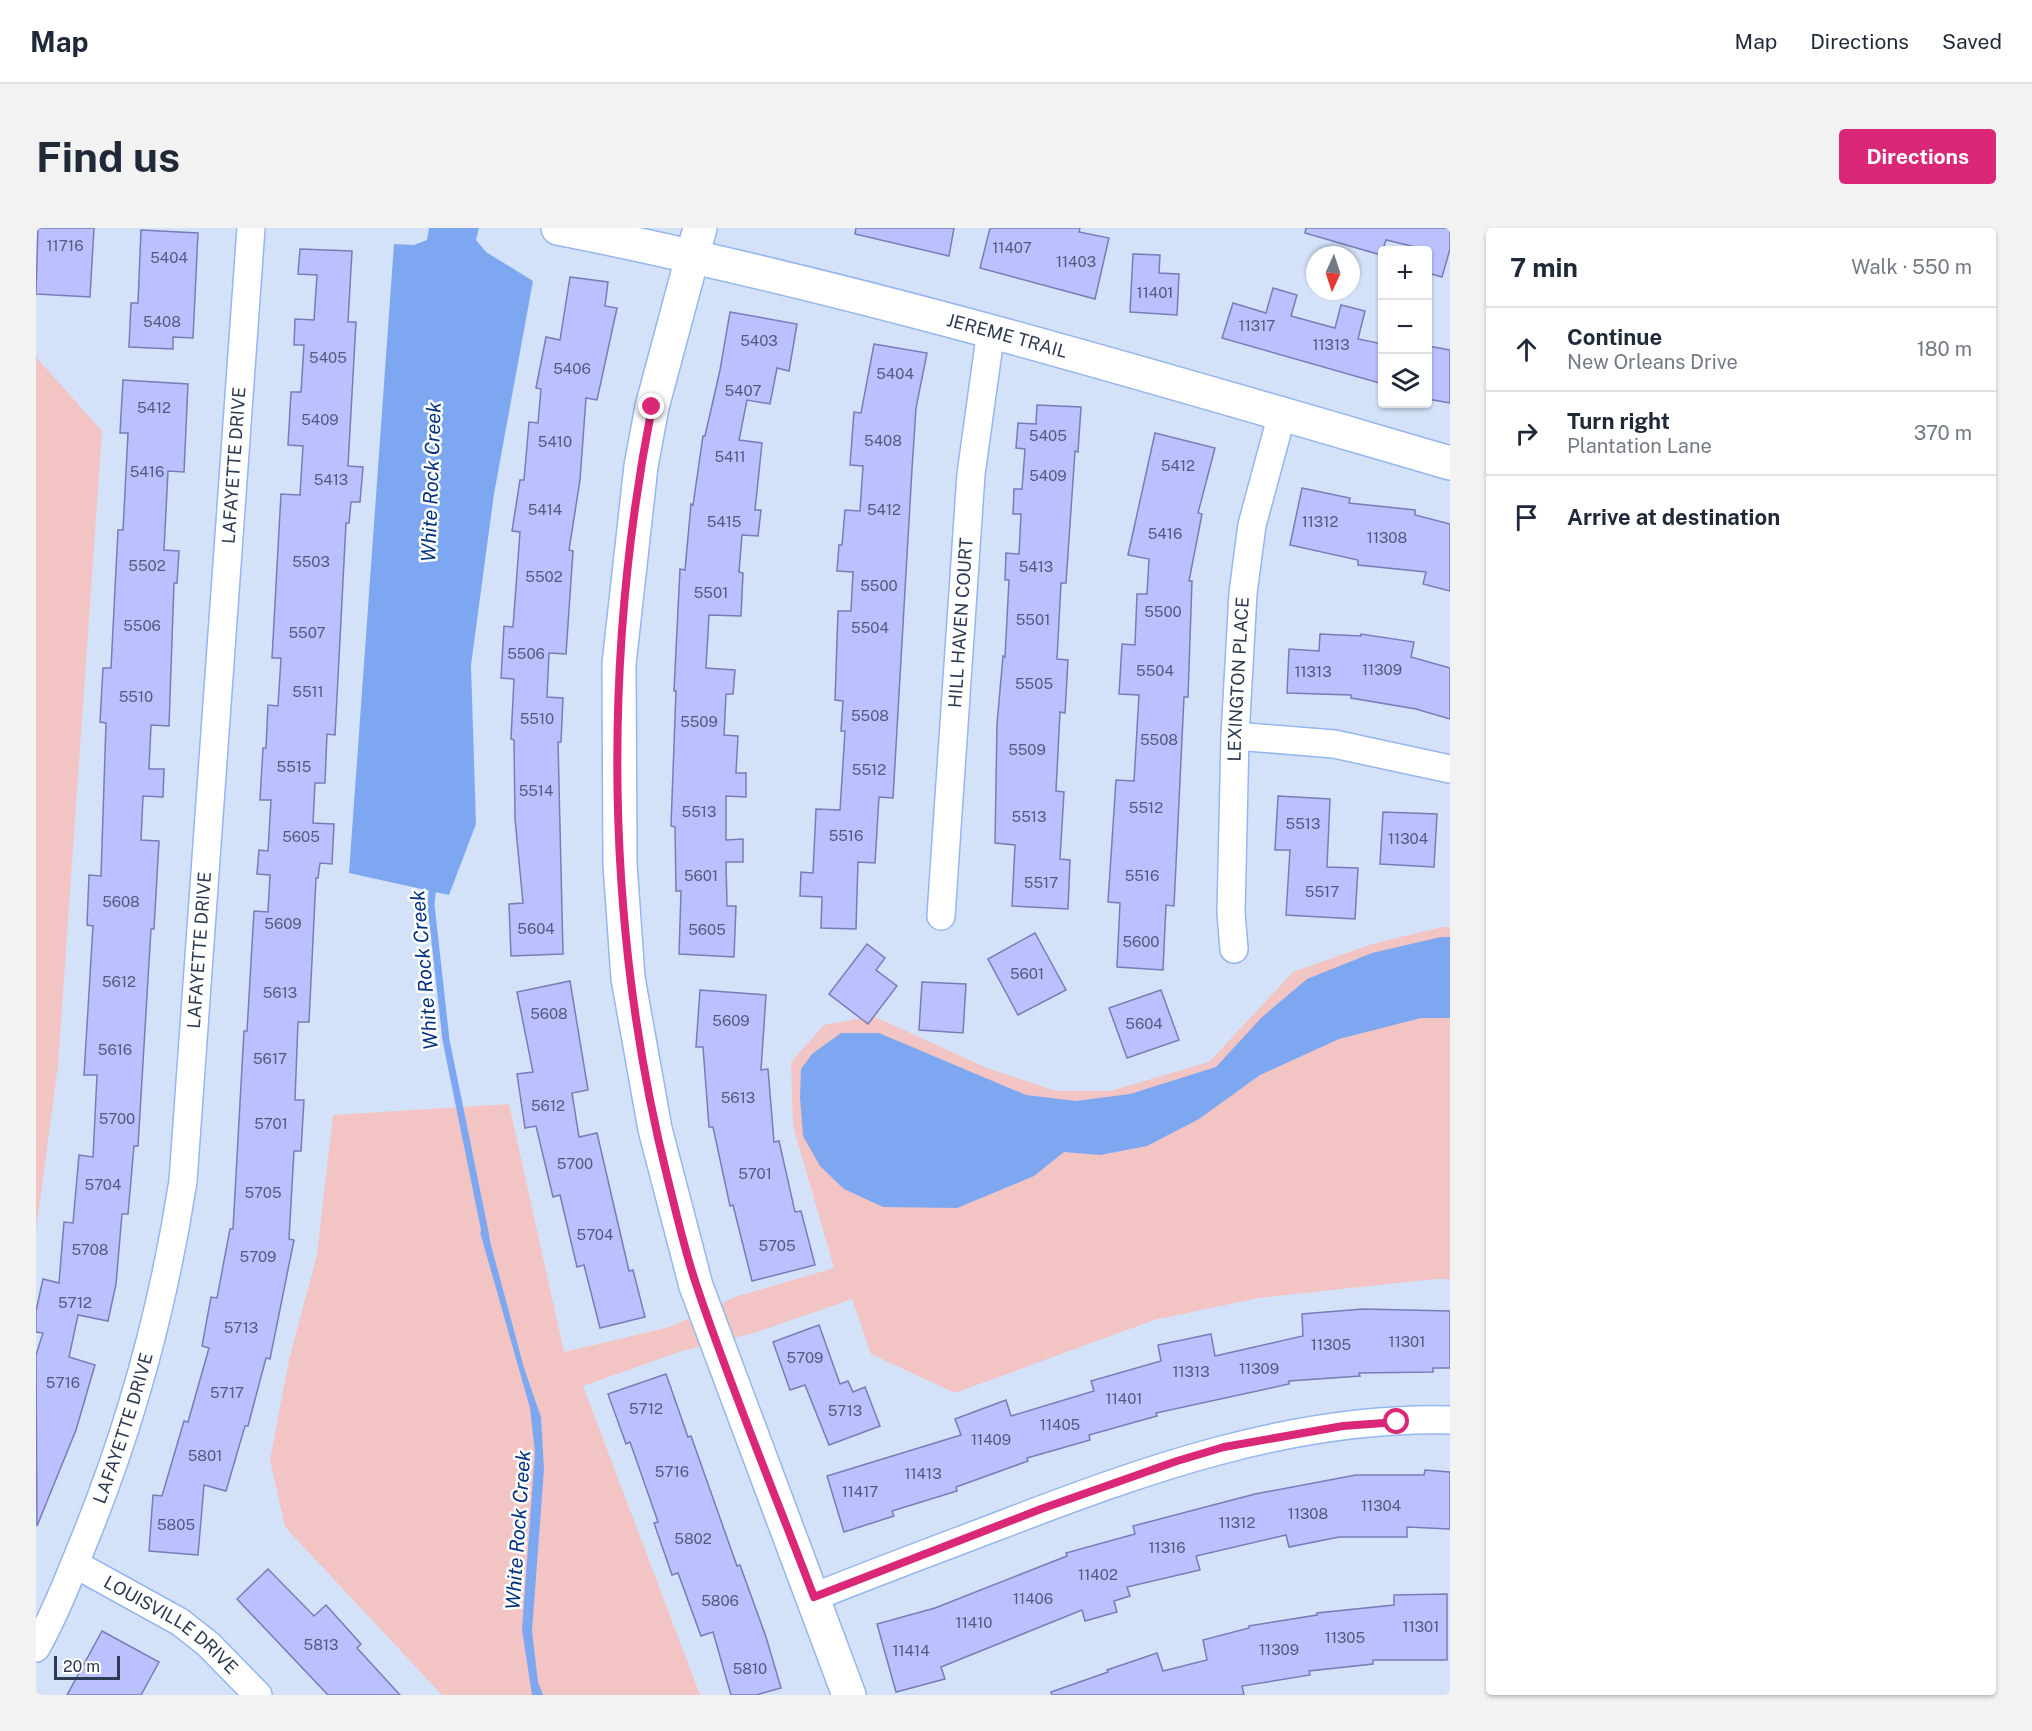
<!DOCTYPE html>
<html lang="en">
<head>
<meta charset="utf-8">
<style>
  body { margin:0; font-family:"Public Sans",sans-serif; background:#f2f2f3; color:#1f2937 }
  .controls { position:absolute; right:18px; top:18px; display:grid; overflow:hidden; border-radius:6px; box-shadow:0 2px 4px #0004 }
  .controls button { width:54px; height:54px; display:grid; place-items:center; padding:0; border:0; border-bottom:2px solid #e0e1e3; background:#fff; color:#1f2937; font:30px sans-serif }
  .compass { position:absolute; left:1270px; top:18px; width:54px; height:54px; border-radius:50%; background:#fff; box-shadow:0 2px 4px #0004; rotate:183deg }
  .scale { position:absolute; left:18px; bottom:15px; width:66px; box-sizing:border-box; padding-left:6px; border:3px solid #2d3b52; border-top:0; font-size:16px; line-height:21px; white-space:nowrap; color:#2d3b52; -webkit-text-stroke:4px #fff; paint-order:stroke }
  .stop { position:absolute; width:18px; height:18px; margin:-14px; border:4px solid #db2777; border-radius:50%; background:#fff }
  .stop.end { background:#db2777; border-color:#fff; box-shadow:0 2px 6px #0008 }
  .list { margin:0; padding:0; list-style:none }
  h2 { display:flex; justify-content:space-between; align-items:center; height:78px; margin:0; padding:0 24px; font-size:26px }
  h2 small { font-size:20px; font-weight:400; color:#747a83 }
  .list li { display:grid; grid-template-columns:39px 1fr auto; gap:18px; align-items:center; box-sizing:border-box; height:84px; padding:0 24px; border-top:2px solid #e0e1e3 }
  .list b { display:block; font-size:22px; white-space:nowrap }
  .list p { margin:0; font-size:20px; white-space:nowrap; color:#747a83 }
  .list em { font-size:20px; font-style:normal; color:#747a83 }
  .icon { flex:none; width:33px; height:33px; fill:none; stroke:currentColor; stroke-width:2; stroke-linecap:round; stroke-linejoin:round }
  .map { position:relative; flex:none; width:1414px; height:1467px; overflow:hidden; border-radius:6px }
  header { display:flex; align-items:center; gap:36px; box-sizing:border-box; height:84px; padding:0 30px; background:#fff; border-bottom:2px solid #e0e1e3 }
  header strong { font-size:28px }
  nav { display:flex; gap:33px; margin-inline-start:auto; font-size:21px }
  .intro { display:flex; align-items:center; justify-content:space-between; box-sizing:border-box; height:144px; padding:0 36px }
  h1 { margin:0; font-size:42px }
  .button { padding:15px 27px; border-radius:6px; background:#db2777; color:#fff; font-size:21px; font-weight:700 }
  main { display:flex; gap:36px; padding:0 36px }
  aside { flex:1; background:#fff; border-radius:6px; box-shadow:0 2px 4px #0004 }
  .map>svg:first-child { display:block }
</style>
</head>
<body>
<header>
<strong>Map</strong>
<nav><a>Map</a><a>Directions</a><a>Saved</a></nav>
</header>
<div class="intro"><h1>Find us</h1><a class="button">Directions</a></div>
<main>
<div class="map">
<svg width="1414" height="1467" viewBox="0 0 1414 1467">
  <rect width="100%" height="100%" fill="#d4e2f9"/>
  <g fill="#f2c4c3">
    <path d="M 0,129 L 66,203 L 22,837 L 0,1003 Z"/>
    <path d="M 1406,699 L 1414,699 L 1414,1051 L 1399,1051 L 1222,1070 L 1118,1092 L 919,1165 L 835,1126 L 816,1071 L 721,1104 L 646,1123 L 547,1158 L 664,1467 L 406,1467 L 249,1299 L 234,1232 L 253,1132 L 281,1027 L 297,887 L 473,876 L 528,1124 L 634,1099 L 699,1069 L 798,1040 L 757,898 L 755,834 L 788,797 L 837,788 L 951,840 L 1020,863 L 1074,863 L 1173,834 L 1257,744 L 1336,716 Z"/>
  </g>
  <g fill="#7da8f1">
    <path d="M 393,0 L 443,0 L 440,12 L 450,24 L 497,53 L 458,266 L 435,437 L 440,596 L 413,667 L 313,645 L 358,16 L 378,17 L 391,12 Z"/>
    <path d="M 1405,709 L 1414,709 L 1414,790 L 1385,790 L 1303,811 L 1224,847 L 1163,891 L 1111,918 L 1064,927 L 1028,924 L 998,948 L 921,980 L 847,979 L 808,961 L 784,938 L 767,908 L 764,869 L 765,841 L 776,826 L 805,805 L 843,805 L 990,867 L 1040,873 L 1094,866 L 1180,839 L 1225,790 L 1271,751 L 1336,725 Z"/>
    <path d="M 451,1002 L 488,1140 L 505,1189 L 508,1241 L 496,1403 L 502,1454 L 507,1467 L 496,1467 L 486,1402 L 499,1224 L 494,1180 L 444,1004 Z"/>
  </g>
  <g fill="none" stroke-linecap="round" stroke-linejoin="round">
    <path stroke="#7da8f1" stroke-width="7" d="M 397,656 L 395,677 L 410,812 L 450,1009"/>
  </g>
  <g fill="#bbc0fe" stroke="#797cb7" stroke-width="1.5">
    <path d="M 2,0 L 58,0 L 54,69 L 0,66 Z"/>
    <path d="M 820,0 L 918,0 L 913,28 L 819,6 Z"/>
    <path d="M 954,0 L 1044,0 L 1043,4 L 1073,10 L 1059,71 L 944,40 Z"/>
    <path d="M 1270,0 L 1414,0 L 1414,21 L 1406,49 L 1392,45 L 1392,22 L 1350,12 L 1345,27 L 1269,5 Z"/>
    <path d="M 105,2 L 162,5 L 157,110 L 137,109 L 137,121 L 93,119 L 95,75 L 102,75 Z"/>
    <path d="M 264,21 L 316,23 L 312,94 L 320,94 L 312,238 L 327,239 L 324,274 L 315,274 L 313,295 L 310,295 L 299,507 L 291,506 L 289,555 L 279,555 L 277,595 L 298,596 L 296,636 L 284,635 L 282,650 L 280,650 L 273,794 L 262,794 L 259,872 L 268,872 L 265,923 L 258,923 L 253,1011 L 258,1012 L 234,1131 L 230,1130 L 212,1198 L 209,1198 L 190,1263 L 168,1257 L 162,1327 L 113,1323 L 117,1267 L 126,1268 L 148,1193 L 152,1194 L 173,1120 L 166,1118 L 175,1069 L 181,1070 L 194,1001 L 197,1001 L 208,803 L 211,803 L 218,683 L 232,684 L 234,647 L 221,646 L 223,622 L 232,623 L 235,572 L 224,572 L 227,520 L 230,520 L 232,477 L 242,478 L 245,430 L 236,430 L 245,266 L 264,267 L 267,218 L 252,217 L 255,164 L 265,164 L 268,117 L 258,117 L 259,91 L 278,92 L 281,47 L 262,46 Z"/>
    <path d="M 1097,26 L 1124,27 L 1123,45 L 1143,46 L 1141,87 L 1094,84 Z"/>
    <path d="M 534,49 L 572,54 L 569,78 L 581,80 L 561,172 L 550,170 L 544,252 L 533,322 L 537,323 L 530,426 L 513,425 L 511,469 L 527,470 L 525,514 L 522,514 L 527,726 L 475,728 L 473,676 L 487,675 L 479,591 L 478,512 L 475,511 L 478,451 L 465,450 L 468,398 L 477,399 L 484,304 L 476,303 L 484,252 L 488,252 L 493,194 L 502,195 L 505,161 L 500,160 L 510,109 L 524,112 Z"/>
    <path d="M 1237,60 L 1261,67 L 1255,88 L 1299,100 L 1305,77 L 1329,83 L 1322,111 L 1347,116 L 1347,156 L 1186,110 L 1197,75 L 1230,85 Z"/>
    <path d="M 694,84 L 761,96 L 753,143 L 741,140 L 734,176 L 711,172 L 703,212 L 726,215 L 719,282 L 725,282 L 722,308 L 706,307 L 703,344 L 707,345 L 705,388 L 673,387 L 670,440 L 699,442 L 697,466 L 690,466 L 688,507 L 702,508 L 700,545 L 710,545 L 710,569 L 690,568 L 690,612 L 707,611 L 707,634 L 690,634 L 691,678 L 700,678 L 698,729 L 643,726 L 645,663 L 640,663 L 639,599 L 635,598 L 640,463 L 638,463 L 644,341 L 649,342 L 655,276 L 657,277 L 667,208 L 669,208 L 684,142 Z"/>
    <path d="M 838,116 L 891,125 L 880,180 L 876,241 L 857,570 L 843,569 L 839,635 L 822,634 L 820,701 L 785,700 L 786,669 L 764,668 L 765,644 L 777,645 L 780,581 L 804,582 L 809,503 L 805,503 L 807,473 L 799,472 L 802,383 L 815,383 L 817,344 L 801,343 L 803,317 L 806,317 L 809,282 L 824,283 L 827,238 L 814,237 L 818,184 L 825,185 Z"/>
    <path d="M 1392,118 L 1414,122 L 1414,175 L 1392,171 Z"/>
    <path d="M 87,152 L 152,156 L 148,244 L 132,243 L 128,322 L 143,323 L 141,355 L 138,355 L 133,498 L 115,497 L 113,541 L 128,541 L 127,569 L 107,568 L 105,612 L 123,613 L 118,701 L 115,701 L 102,918 L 98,918 L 92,986 L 86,986 L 80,1056 L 72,1093 L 42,1087 L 33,1129 L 59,1137 L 40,1202 L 1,1298 L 0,1127 L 7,1105 L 0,1104 L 0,1083 L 7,1051 L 23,1055 L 28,994 L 37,995 L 43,927 L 57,929 L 61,847 L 48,847 L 57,698 L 51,697 L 53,647 L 65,648 L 70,495 L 64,494 L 67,440 L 75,440 L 82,302 L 87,302 L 92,205 L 84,205 Z"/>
    <path d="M 1001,177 L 1045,179 L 1042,224 L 1039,223 L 1030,355 L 1025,355 L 1021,431 L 1032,432 L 1029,485 L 1024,484 L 1020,563 L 1028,564 L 1024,631 L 1034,632 L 1032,681 L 976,678 L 979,617 L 959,615 L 961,496 L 967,428 L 969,429 L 973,352 L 969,352 L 970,325 L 983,326 L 985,286 L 977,286 L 978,261 L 986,261 L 989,221 L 980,220 L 982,195 L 1000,196 Z"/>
    <path d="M 1119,205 L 1179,220 L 1162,285 L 1166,286 L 1153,353 L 1156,353 L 1152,469 L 1148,469 L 1138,678 L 1130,677 L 1127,742 L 1081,739 L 1084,675 L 1072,674 L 1080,552 L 1098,553 L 1103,467 L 1083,466 L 1086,416 L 1099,417 L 1101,366 L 1111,366 L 1113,331 L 1092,327 Z"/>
    <path d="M 1266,260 L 1314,270 L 1313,275 L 1379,282 L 1379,287 L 1414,296 L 1414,363 L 1387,356 L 1390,344 L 1322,337 L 1322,332 L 1254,317 Z"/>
    <path d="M 1284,406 L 1325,408 L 1325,406 L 1378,414 L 1375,429 L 1414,440 L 1414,491 L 1380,481 L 1315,470 L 1315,467 L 1251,465 L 1253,421 L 1283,423 Z"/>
    <path d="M 1242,568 L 1294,571 L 1291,639 L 1322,640 L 1319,691 L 1250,687 L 1254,622 L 1239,622 Z"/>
    <path d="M 1347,584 L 1401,586 L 1398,639 L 1344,636 Z"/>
    <path d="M 999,705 L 1030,762 L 982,787 L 952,731 Z"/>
    <path d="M 831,716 L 849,730 L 840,742 L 861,758 L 832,796 L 793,766 Z"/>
    <path d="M 534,753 L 552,862 L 536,865 L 543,909 L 561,905 L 593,1043 L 597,1042 L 609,1089 L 564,1100 L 548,1037 L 541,1039 L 524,967 L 517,969 L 500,898 L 489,900 L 481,846 L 497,844 L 481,764 Z"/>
    <path d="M 886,754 L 930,756 L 927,805 L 883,802 Z"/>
    <path d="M 664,762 L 730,767 L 725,842 L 732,841 L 738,914 L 743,913 L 759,984 L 765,983 L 779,1037 L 716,1053 L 697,977 L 694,978 L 677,899 L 673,899 L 667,819 L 660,819 Z"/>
    <path d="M 1125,762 L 1143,812 L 1091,830 L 1073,780 Z"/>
    <path d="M 1327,1081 L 1414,1083 L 1414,1140 L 1397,1140 L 1397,1144 L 1323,1145 L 1324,1148 L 1253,1153 L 1253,1156 L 1120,1185 L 1121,1188 L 1053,1207 L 1054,1212 L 991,1230 L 992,1233 L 920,1259 L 921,1263 L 856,1283 L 858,1288 L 808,1304 L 791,1248 L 925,1207 L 919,1191 L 970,1172 L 975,1188 L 1058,1163 L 1055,1153 L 1125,1133 L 1122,1117 L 1175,1106 L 1179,1128 L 1267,1108 L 1266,1086 Z"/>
    <path d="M 783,1097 L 804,1156 L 812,1153 L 817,1164 L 829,1159 L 844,1198 L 793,1217 L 769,1157 L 754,1162 L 737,1114 Z"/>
    <path d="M 630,1146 L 652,1209 L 655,1208 L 701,1338 L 704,1337 L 730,1409 L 745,1460 L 720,1467 L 695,1467 L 677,1404 L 665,1408 L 642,1345 L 636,1347 L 618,1295 L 622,1294 L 594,1214 L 590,1216 L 572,1166 Z"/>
    <path d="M 1389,1242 L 1414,1244 L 1414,1301 L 1371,1299 L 1371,1309 L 1303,1309 L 1253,1319 L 1250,1307 L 1160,1328 L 1164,1342 L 1091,1359 L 1094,1368 L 1078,1373 L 1081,1384 L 1049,1393 L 1046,1382 L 905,1439 L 909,1451 L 860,1464 L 841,1396 L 899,1380 L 1031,1328 L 1030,1325 L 1099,1306 L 1097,1298 L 1219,1266 L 1320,1247 L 1388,1247 Z"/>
    <path d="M 232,1341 L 278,1388 L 290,1377 L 325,1416 L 321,1420 L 364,1467 L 292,1467 L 201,1371 Z"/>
    <path d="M 1411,1366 L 1411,1432 L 1337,1432 L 1337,1436 L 1273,1443 L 1274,1447 L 1206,1458 L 1208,1467 L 1016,1467 L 1015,1464 L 1072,1444 L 1071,1442 L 1121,1425 L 1127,1443 L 1171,1432 L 1167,1412 L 1213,1400 L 1213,1398 L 1281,1387 L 1281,1385 L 1358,1377 L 1358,1367 Z"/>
    <path d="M 66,1403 L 123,1434 L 105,1467 L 31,1467 Z"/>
  </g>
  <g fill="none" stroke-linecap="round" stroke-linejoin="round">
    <g stroke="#95b6ee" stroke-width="30">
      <g id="street">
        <path d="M 1199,508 L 1298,516 L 1414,541"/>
        <path id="s1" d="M 905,688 L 935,246 L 955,102"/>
        <path id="s2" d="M 1198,721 L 1195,685 L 1199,508 L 1207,365 L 1216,297 L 1246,186"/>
        <path id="s3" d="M 39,1336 L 144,1394 L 172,1416 L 222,1467"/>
        <path d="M 778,1369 C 840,1344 902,1321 965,1297 C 1108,1242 1257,1188 1414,1192"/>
        <path id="s4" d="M 0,1420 C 20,1384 35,1345 50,1308 C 97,1192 128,1076 147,953 L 215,0"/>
      </g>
    </g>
    <g stroke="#95b6ee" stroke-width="36">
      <g id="secondary">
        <path id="s5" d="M 522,0 C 824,60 1119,149 1414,235"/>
        <path d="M 664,0 L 616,179 L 605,238 L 583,436 L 584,636 L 592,750 L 619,901 L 660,1058 L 813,1467"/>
      </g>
    </g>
    <use href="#street" stroke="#fff" stroke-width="27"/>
    <use href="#secondary" stroke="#fff" stroke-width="33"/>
  </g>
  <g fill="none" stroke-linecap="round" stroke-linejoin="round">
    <path stroke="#db2777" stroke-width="8" d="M 616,179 C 566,433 569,701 632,952 C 641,988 649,1024 661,1059 C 696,1163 739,1266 778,1369 L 1005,1281 L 1141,1233 L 1188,1219 L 1307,1198 L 1361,1194"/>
  </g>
  <g text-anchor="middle" stroke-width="5" stroke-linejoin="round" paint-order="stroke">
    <g font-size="15" fill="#505c7d">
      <text x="29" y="23">11716</text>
      <text x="976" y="25">11407</text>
      <text x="133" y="35">5404</text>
      <text x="1040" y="39">11403</text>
      <text x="1119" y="70">11401</text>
      <text x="126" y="99">5408</text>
      <text x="1221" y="103">11317</text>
      <text x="723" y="118">5403</text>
      <text x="1295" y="122">11313</text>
      <text x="292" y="135">5405</text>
      <text x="536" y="146">5406</text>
      <text x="859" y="151">5404</text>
      <text x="707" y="168">5407</text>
      <text x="118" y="185">5412</text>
      <text x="284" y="197">5409</text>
      <text x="1012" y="213">5405</text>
      <text x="847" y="218">5408</text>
      <text x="519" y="219">5410</text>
      <text x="694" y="234">5411</text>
      <text x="1142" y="243">5412</text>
      <text x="111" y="249">5416</text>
      <text x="1012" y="253">5409</text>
      <text x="295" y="257">5413</text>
      <text x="509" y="287">5414</text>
      <text x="848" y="287">5412</text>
      <text x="688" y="299">5415</text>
      <text x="1284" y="299">11312</text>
      <text x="1129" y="311">5416</text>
      <text x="1351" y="315">11308</text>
      <text x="275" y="339">5503</text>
      <text x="111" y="343">5502</text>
      <text x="1000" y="344">5413</text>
      <text x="508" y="354">5502</text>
      <text x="843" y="363">5500</text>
      <text x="675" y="370">5501</text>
      <text x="1127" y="389">5500</text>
      <text x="997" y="397">5501</text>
      <text x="106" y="403">5506</text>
      <text x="834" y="405">5504</text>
      <text x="271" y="410">5507</text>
      <text x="490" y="431">5506</text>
      <text x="1346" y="447">11309</text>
      <text x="1119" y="448">5504</text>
      <text x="1277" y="449">11313</text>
      <text x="998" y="461">5505</text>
      <text x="272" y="469">5511</text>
      <text x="100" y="474">5510</text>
      <text x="834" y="493">5508</text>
      <text x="501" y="496">5510</text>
      <text x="663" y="499">5509</text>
      <text x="1123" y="517">5508</text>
      <text x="991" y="527">5509</text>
      <text x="258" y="544">5515</text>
      <text x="833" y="547">5512</text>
      <text x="500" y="568">5514</text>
      <text x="1110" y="585">5512</text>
      <text x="663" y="589">5513</text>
      <text x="993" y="594">5513</text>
      <text x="1267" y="601">5513</text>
      <text x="810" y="613">5516</text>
      <text x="265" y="614">5605</text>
      <text x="1372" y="616">11304</text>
      <text x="665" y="653">5601</text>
      <text x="1106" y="653">5516</text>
      <text x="1005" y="660">5517</text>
      <text x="1286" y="669">5517</text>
      <text x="85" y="679">5608</text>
      <text x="247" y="701">5609</text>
      <text x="500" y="706">5604</text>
      <text x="671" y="707">5605</text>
      <text x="1105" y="719">5600</text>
      <text x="991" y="751">5601</text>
      <text x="83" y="759">5612</text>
      <text x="244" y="770">5613</text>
      <text x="513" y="791">5608</text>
      <text x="695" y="798">5609</text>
      <text x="1108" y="801">5604</text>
      <text x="79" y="827">5616</text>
      <text x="234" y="836">5617</text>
      <text x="702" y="875">5613</text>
      <text x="512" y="883">5612</text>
      <text x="81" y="896">5700</text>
      <text x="235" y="901">5701</text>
      <text x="539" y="941">5700</text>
      <text x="719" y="951">5701</text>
      <text x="67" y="962">5704</text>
      <text x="227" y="970">5705</text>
      <text x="559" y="1012">5704</text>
      <text x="741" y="1023">5705</text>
      <text x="54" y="1027">5708</text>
      <text x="222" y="1034">5709</text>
      <text x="39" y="1080">5712</text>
      <text x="205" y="1105">5713</text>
      <text x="1371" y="1119">11301</text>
      <text x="1295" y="1122">11305</text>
      <text x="769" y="1135">5709</text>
      <text x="1223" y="1146">11309</text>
      <text x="1155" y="1149">11313</text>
      <text x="27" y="1160">5716</text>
      <text x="191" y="1170">5717</text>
      <text x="1088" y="1176">11401</text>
      <text x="610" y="1186">5712</text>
      <text x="809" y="1188">5713</text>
      <text x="1024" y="1202">11405</text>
      <text x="955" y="1217">11409</text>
      <text x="169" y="1233">5801</text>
      <text x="636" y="1249">5716</text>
      <text x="887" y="1251">11413</text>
      <text x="824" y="1269">11417</text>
      <text x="1345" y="1283">11304</text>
      <text x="1272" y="1291">11308</text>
      <text x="1201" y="1300">11312</text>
      <text x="140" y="1302">5805</text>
      <text x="657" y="1316">5802</text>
      <text x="1131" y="1325">11316</text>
      <text x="1062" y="1352">11402</text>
      <text x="997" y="1376">11406</text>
      <text x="684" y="1378">5806</text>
      <text x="938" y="1400">11410</text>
      <text x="1385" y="1404">11301</text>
      <text x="1309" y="1415">11305</text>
      <text x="285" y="1422">5813</text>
      <text x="1243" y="1427">11309</text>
      <text x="875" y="1428">11414</text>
      <text x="714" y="1446">5810</text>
    </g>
    <g font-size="18" fill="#2d3b52" stroke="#fff">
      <text dy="6" stroke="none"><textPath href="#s5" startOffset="462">JEREME TRAIL</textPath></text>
      <text dy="6" stroke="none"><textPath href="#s4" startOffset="1209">LAFAYETTE DRIVE</textPath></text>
      <text dy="6" stroke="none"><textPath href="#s1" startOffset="294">HILL HAVEN COURT</textPath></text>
      <text dy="6" stroke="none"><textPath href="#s2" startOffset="270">LEXINGTON PLACE</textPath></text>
      <text dy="6" stroke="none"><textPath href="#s4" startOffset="723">LAFAYETTE DRIVE</textPath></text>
      <text dy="6" stroke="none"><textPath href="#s4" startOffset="237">LAFAYETTE DRIVE</textPath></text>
      <text dy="6" stroke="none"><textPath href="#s3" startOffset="114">LOUISVILLE DRIVE</textPath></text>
    </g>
    <g font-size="20" font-style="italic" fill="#02317f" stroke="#fff">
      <text transform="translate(395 254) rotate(-88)" y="7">White Rock Creek</text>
      <text transform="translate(388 742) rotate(-95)" y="7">White Rock Creek</text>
      <text transform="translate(482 1302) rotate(-86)" y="7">White Rock Creek</text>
    </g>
  </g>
</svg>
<div class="controls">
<button>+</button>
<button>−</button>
<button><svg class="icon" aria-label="layers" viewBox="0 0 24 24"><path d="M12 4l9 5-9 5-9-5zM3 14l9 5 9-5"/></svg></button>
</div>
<svg class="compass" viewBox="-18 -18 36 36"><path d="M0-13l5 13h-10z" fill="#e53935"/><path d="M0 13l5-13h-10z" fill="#747a83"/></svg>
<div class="scale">20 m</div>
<div class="stop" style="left:1361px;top:1194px"></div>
<div class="stop end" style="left:616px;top:179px"></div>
</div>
<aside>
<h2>7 min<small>Walk · 550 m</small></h2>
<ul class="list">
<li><svg class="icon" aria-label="ahead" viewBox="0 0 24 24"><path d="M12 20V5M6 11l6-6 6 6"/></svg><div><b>Continue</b><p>New Orleans Drive</p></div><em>180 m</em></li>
<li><svg class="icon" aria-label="right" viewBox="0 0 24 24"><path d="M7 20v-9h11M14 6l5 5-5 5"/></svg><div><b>Turn right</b><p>Plantation Lane</p></div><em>370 m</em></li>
<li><svg class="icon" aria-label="arrive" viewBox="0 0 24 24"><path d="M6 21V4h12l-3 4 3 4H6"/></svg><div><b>Arrive at destination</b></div></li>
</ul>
</aside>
</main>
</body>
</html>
